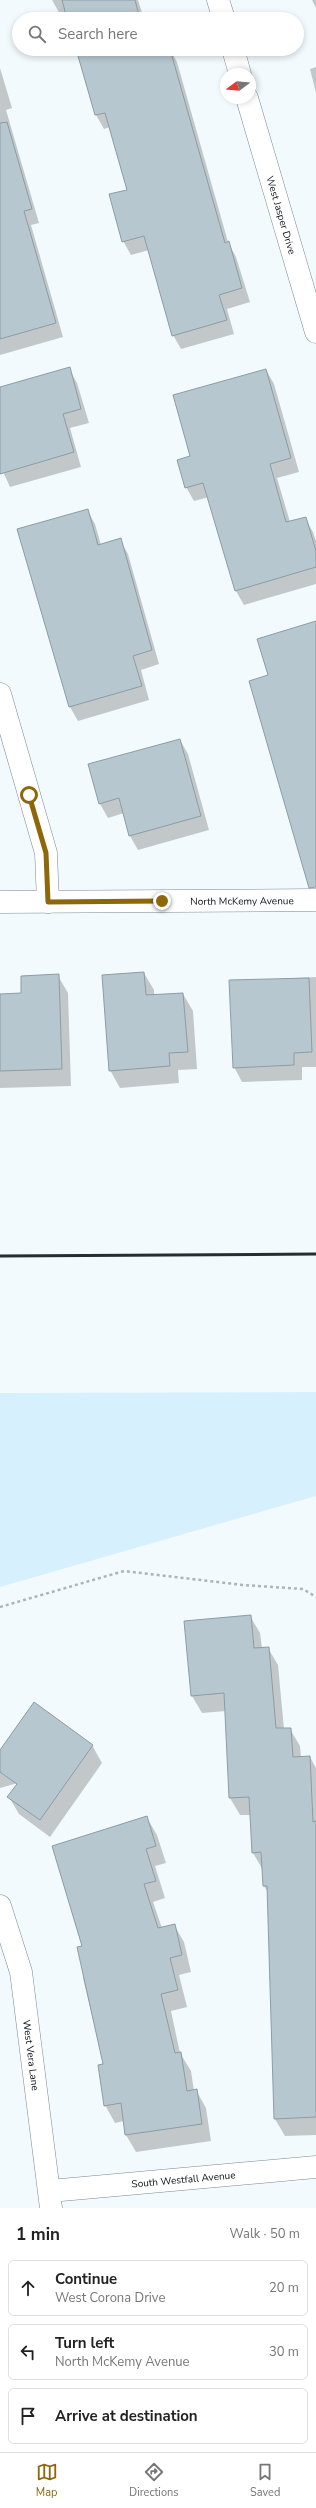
<!DOCTYPE html>
<html lang="en">
<head>
<meta charset="utf-8">
<style>
  body { margin:0; font-family:"Nunito Sans",sans-serif; background:#f6f6f6; color:#222 }
  .compass { position:absolute; left:220px; top:68px; width:36px; height:36px; border-radius:50%; background:#fff; box-shadow:0 2px 6px #0003; rotate:254deg }
  .stop { position:absolute; width:12px; height:12px; margin:-9px; border:3px solid #8d6709; border-radius:50%; background:#fff }
  .stop.end { background:#8d6709; border-color:#fff; box-shadow:0 1px 4px #0008 }
  .list { margin:0; padding:0; list-style:none }
  h2 { display:flex; justify-content:space-between; align-items:center; height:52px; margin:0; padding:0 16px; font-size:17px }
  h2 small { font-size:13px; font-weight:400; color:#767676 }
  .list li { display:grid; grid-template-columns:26px 1fr auto; gap:12px; align-items:center; box-sizing:border-box; height:56px; margin:0 8px 8px; padding:0 8px; border:1px solid #e0e0e0; border-radius:6px }
  .list b { display:block; font-size:15px; white-space:nowrap }
  .list p { margin:0; font-size:13px; white-space:nowrap; color:#767676 }
  .list em { font-size:13px; font-style:normal; color:#767676 }
  .icon { flex:none; width:22px; height:22px; fill:none; stroke:currentColor; stroke-width:2; stroke-linecap:round; stroke-linejoin:round }
  .map { position:relative; flex:none; width:316px; height:2208px; overflow:hidden }
  .search { position:absolute; background:#fff; box-shadow:0 2px 6px #0003; left:12px; right:12px; top:12px; height:44px; display:flex; align-items:center; gap:10px; box-sizing:border-box; padding:0 14px; border-radius:22px; color:#767676; font-size:15px }
  .sheet { height:244px; background:#fff }
  nav { display:flex; justify-content:space-around; align-items:center; box-sizing:border-box; height:56px; border-top:1px solid #e0e0e0; background:#fff; font-size:11px; color:#767676 }
  nav a { display:grid; justify-items:center; gap:2px }
  nav .on { color:#8d6709 }
  .map>svg:first-child { display:block }
</style>
</head>
<body>
<div class="map">
<svg width="316" height="2208" viewBox="0 0 316 2208">
  <rect width="100%" height="100%" fill="#f3fafd"/>
  <path fill="#d7f0fe" d="M 316,1392 L 316,1496 L 0,1587 L 0,1393 Z"/>
  <g fill="#0003">
    <path d="M 52,0 L 138,0 L 144,19 L 68,19 L 67,14 L 61,16 Z"/>
    <path d="M 312,0 L 316,0 L 316,8 Z"/>
    <path d="M 77,49 L 170,49 L 177,62 L 228,242 L 236,257 L 250,302 L 227,309 L 234,334 L 181,349 L 173,335 L 149,250 L 131,255 L 123,241 L 128,190 L 110,127 L 104,129 L 96,115 Z"/>
    <path d="M 316,67 L 316,93 L 310,69 Z"/>
    <path d="M 0,68 L 12,108 L 6,110 L 39,223 L 31,225 L 63,337 L 0,355 Z"/>
    <path d="M 69,369 L 77,383 L 89,423 L 70,428 L 81,467 L 10,487 L 0,465 L 0,388 Z"/>
    <path d="M 266,370 L 274,384 L 299,472 L 277,478 L 290,522 L 305,518 L 313,532 L 316,541 L 316,584 L 244,605 L 236,591 L 209,497 L 194,501 L 186,487 L 192,456 Z"/>
    <path d="M 87,510 L 95,524 L 101,545 L 120,540 L 128,554 L 159,664 L 141,670 L 149,700 L 78,721 L 70,707 Z"/>
    <path d="M 180,740 L 188,754 L 209,830 L 138,850 L 130,836 L 124,813 L 108,818 L 100,804 L 90,765 Z"/>
    <path d="M 144,973 L 154,990 L 154,996 L 183,994 L 193,1011 L 197,1069 L 178,1070 L 179,1083 L 120,1088 L 110,1070 Z"/>
    <path d="M 58,976 L 68,993 L 71,1086 L 0,1088 L 0,995 L 22,994 Z"/>
    <path d="M 316,977 L 316,1067 L 302,1067 L 302,1080 L 242,1082 L 234,1067 L 230,981 Z"/>
    <path d="M 250,1616 L 260,1633 L 262,1648 L 268,1648 L 278,1665 L 284,1729 L 290,1729 L 300,1746 L 301,1757 L 310,1757 L 316,1768 L 316,2135 L 285,2136 L 275,2119 L 269,1894 L 264,1886 L 263,1870 L 253,1853 L 251,1815 L 240,1815 L 230,1798 L 226,1711 L 202,1713 L 192,1696 Z"/>
    <path d="M 92,1745 L 102,1763 L 50,1837 L 19,1814 L 9,1797 L 18,1783 L 0,1788 L 0,1751 Z"/>
    <path d="M 147,1818 L 157,1835 L 166,1863 L 155,1866 L 165,1898 L 153,1902 L 162,1928 L 174,1925 L 184,1942 L 191,1972 L 179,1975 L 187,2007 L 171,2011 L 180,2053 L 191,2071 L 194,2091 L 196,2090 L 206,2108 L 211,2141 L 136,2152 L 126,2135 L 124,2121 L 115,2123 L 105,2105 L 104,2065 L 83,1978 L 86,1978 L 83,1947 Z"/>
  </g>
  <g fill="#b7c7d0" stroke="#8c9ca4">
    <path d="M 62,0 L 135,0 L 140,19 L 67,19 Z"/>
    <path d="M 76,49 L 170,49 L 225,243 L 229,241 L 242,288 L 219,295 L 227,320 L 172,336 L 144,236 L 122,242 L 109,194 L 127,190 L 105,113 L 95,115 Z"/>
    <path d="M 7,122 L 32,209 L 24,211 L 56,323 L 0,339 L 0,123 Z"/>
    <path d="M 70,367 L 81,409 L 63,414 L 74,452 L 0,474 L 0,387 Z"/>
    <path d="M 266,369 L 291,458 L 270,464 L 286,522 L 306,517 L 316,551 L 316,567 L 235,591 L 203,483 L 185,488 L 177,460 L 190,456 L 173,395 Z"/>
    <path d="M 88,509 L 98,545 L 121,538 L 152,650 L 133,656 L 142,686 L 69,707 L 17,529 Z"/>
    <path d="M 316,621 L 316,887 L 309,888 L 249,681 L 268,675 L 257,639 Z"/>
    <path d="M 180,739 L 201,816 L 129,836 L 119,798 L 99,804 L 88,764 Z"/>
    <path d="M 144,972 L 146,995 L 183,993 L 188,1052 L 169,1053 L 170,1066 L 109,1071 L 102,975 Z"/>
    <path d="M 59,974 L 62,1069 L 0,1071 L 0,994 L 21,993 L 21,976 Z"/>
    <path d="M 309,978 L 312,1052 L 294,1053 L 294,1065 L 233,1068 L 229,980 Z"/>
    <path d="M 251,1615 L 254,1648 L 269,1647 L 276,1728 L 291,1728 L 293,1757 L 310,1756 L 313,1822 L 316,1821 L 316,2117 L 274,2119 L 267,1886 L 263,1886 L 261,1852 L 252,1853 L 249,1797 L 229,1798 L 224,1693 L 191,1696 L 184,1621 Z"/>
    <path d="M 34,1702 L 93,1745 L 40,1820 L 7,1797 L 17,1784 L 0,1772 L 0,1750 Z"/>
    <path d="M 147,1816 L 156,1846 L 146,1849 L 156,1881 L 144,1884 L 158,1928 L 175,1924 L 182,1955 L 170,1958 L 178,1990 L 161,1994 L 175,2053 L 181,2052 L 187,2091 L 197,2089 L 202,2124 L 125,2135 L 121,2103 L 104,2106 L 98,2065 L 103,2064 L 77,1947 L 82,1946 L 52,1846 Z"/>
  </g>
  <g fill="none" stroke-linecap="round" stroke-linejoin="round">
    <g stroke="#7a8992" stroke-width="23">
      <g id="street">
        <path d="M 218,0 L 224,19"/>
        <path d="M 233,49 L 240,74"/>
        <path id="s1" d="M 247,98 L 316,332"/>
        <path d="M 0,694 L 46,853 L 48,902"/>
        <path id="s2" d="M 0,902 L 316,900"/>
        <path id="s3" d="M 0,1906 L 21,1972 L 51,2208"/>
        <path id="s4" d="M 50,2191 L 316,2167"/>
      </g>
    </g>
    <path stroke="#adb4b7" stroke-width="2.5" stroke-dasharray="3 3" stroke-linecap="butt" d="M 0,1607 L 124,1571 L 243,1585 L 303,1589 L 316,1597"/>
    <use href="#street" stroke="#fff" stroke-width="22"/>
    <path stroke="#262c2f" stroke-width="3" d="M 0,1256 L 316,1254"/>
  </g>
  <g fill="none" stroke-linecap="round" stroke-linejoin="round">
    <path stroke="#8d6709" stroke-width="5" d="M 29,795 L 46,853 L 48,902 L 162,901"/>
  </g>
  <g text-anchor="middle" stroke-width="3" stroke-linejoin="round" paint-order="stroke">
    <g font-size="10" fill="#0b1114" stroke="#fff">
      <text dy="4" stroke="none"><textPath href="#s1" startOffset="122">West Jasper Drive</textPath></text>
      <text dy="4" stroke="none"><textPath href="#s2" startOffset="242">North McKemy Avenue</textPath></text>
      <text dy="4" stroke="none"><textPath href="#s3" startOffset="153">West Vera Lane</textPath></text>
      <text dy="4" stroke="none"><textPath href="#s4" startOffset="134">South Westfall Avenue</textPath></text>
    </g>
  </g>
</svg>
<svg class="compass" viewBox="-18 -18 36 36"><path d="M0-13l5 13h-10z" fill="#e53935"/><path d="M0 13l5-13h-10z" fill="#767676"/></svg>
<div class="stop" style="left:29px;top:795px"></div>
<div class="stop end" style="left:162px;top:901px"></div>
<div class="search"><svg class="icon" aria-label="search" viewBox="0 0 24 24"><circle cx="10" cy="10" r="6"/><path d="M15 15l6 6"/></svg>Search here</div>
</div>
<section class="sheet">
<h2>1 min<small>Walk · 50 m</small></h2>
<ul class="list">
<li><svg class="icon" aria-label="ahead" viewBox="0 0 24 24"><path d="M12 20V5M6 11l6-6 6 6"/></svg><div><b>Continue</b><p>West Corona Drive</p></div><em>20 m</em></li>
<li><svg class="icon" aria-label="left" viewBox="0 0 24 24"><path d="M17 20v-9H6M10 6l-5 5 5 5"/></svg><div><b>Turn left</b><p>North McKemy Avenue</p></div><em>30 m</em></li>
<li><svg class="icon" aria-label="arrive" viewBox="0 0 24 24"><path d="M6 21V4h12l-3 4 3 4H6"/></svg><div><b>Arrive at destination</b></div></li>
</ul>
</section>
<nav>
<a class="on"><svg class="icon" aria-label="map" viewBox="0 0 24 24"><path d="M3 6l6-2 6 2 6-2v14l-6 2-6-2-6 2zM9 4v14M15 6v14"/></svg>Map</a>
<a><svg class="icon" aria-label="directions" viewBox="0 0 24 24"><path d="M12 3l9 9-9 9-9-9zM9 14v-3h6M13 9l2 2-2 2"/></svg>Directions</a>
<a><svg class="icon" aria-label="saved" viewBox="0 0 24 24"><path d="M7 4h10v16l-5-4-5 4z"/></svg>Saved</a>
</nav>
</body>
</html>
